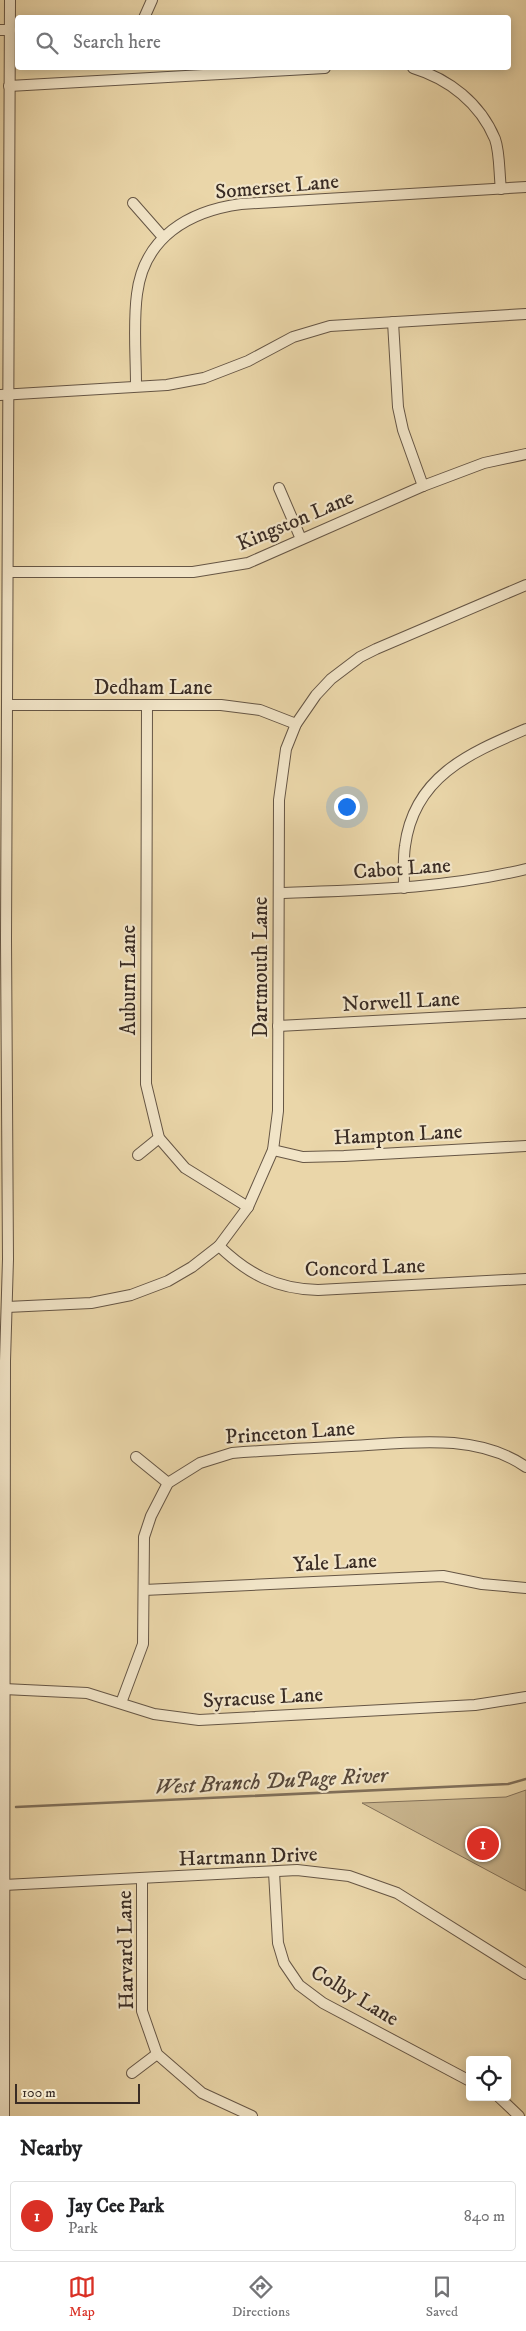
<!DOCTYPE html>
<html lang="en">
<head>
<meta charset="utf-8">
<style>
  body { margin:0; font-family:"IM FELL DW Pica",serif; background:#f6f6f6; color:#202124 }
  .controls { position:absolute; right:15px; bottom:15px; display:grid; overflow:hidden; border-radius:5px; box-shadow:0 2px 12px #0003 }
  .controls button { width:45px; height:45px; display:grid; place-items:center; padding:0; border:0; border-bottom:1px solid #e0e0e0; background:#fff; color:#202124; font:25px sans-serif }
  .scale { position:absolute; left:15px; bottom:12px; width:125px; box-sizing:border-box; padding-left:5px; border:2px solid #3a2c24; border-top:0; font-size:14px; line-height:18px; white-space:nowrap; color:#3a2c24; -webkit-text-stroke:4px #f1e4c7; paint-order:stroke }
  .you { position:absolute; left:346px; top:806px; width:18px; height:18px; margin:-12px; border:4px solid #fff; border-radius:50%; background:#1a73e8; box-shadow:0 0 0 8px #1a73e833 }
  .badge { display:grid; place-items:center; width:32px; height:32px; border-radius:50%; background:#d93025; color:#fff; font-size:16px; font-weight:700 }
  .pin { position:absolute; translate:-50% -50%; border:2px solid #fff; box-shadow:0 1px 5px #0006 }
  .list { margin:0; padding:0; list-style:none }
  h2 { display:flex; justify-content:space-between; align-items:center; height:65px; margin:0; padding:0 20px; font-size:21px }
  h2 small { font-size:16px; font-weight:400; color:#757577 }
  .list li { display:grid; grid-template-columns:32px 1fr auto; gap:15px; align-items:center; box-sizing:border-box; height:70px; margin:0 10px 10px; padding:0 10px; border:1px solid #e0e0e0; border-radius:5px }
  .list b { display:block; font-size:19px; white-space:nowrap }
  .list p { margin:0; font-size:16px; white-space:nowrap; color:#757577 }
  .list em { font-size:16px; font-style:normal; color:#757577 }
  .icon { flex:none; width:28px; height:28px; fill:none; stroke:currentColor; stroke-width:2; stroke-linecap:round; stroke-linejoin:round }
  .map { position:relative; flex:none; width:526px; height:2116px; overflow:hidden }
  .search { position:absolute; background:#fff; box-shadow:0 2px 12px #0003; left:15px; right:15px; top:15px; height:55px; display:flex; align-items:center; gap:12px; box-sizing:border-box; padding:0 18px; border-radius:5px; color:#757577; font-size:19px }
  .sheet { height:145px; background:#fff }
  nav { display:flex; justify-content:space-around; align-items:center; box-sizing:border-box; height:70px; border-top:1px solid #e0e0e0; background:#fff; font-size:14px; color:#757577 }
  nav a { display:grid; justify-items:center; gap:2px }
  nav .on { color:#d93025 }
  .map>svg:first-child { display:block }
</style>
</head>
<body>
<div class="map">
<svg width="526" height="2116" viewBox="0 0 526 2116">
  <rect width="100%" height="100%" fill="#ead6a9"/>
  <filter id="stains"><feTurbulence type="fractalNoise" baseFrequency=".004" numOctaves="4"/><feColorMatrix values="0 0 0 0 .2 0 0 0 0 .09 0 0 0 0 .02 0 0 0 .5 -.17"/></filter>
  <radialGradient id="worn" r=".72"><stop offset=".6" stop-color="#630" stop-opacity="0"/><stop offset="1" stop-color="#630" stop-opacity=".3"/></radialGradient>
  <path fill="#ccb992" stroke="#83725b" d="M 526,1790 L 526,1891 L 362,1803 L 506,1797 Z"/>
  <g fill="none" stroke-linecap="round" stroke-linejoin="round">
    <path stroke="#806f59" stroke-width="2.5" d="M 16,1807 L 508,1784 L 526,1779"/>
    <g stroke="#665645" stroke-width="12">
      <g id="minor">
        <path d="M 144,18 L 152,0"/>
        <path d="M 0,30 L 10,30"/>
        <path d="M 413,68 C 449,79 480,103 495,139 C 500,153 499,174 501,189"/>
        <path d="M 9,86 L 325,68"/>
        <path d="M 133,203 L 162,236"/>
        <path d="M 393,322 L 398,407 L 403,430 L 423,486"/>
        <path d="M 136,385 C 136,355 133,323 137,294 C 144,237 189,211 241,204 L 526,187"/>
        <path d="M 0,395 L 167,385 L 204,378 L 248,361 L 293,337 L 330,326 L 526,314"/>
        <path d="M 279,488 L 301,539"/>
        <path d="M 8,572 L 193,572 L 248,563 L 423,486 L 484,463 L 526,454"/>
        <path d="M 8,705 L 221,705 L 260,710 L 296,724"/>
        <path d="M 147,706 L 146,1084 L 159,1138 L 185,1168 L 248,1207"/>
        <path d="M 404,888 C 404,874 403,859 405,846 C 414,776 470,753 526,729"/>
        <path d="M 279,893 C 362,890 445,889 526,869"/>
        <path d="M 278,1026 L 526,1013"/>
        <path d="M 273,1150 L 303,1157 L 344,1156 L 526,1146"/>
        <path d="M 138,1155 L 159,1138"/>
        <path d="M 219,1246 C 248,1274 276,1289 318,1290 L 526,1279"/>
        <path d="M 7,1307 L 91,1303 L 131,1295 L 168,1281 L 192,1267 L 219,1246 L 248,1207 L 273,1150 L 278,1111 L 279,800 L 286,749 L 296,724 L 316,695 L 331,679 L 360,657 L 376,649 L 526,585"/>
        <path d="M 136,1457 L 168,1483"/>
        <path d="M 144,1590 L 443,1576 L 482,1584 L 526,1588"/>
        <path d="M 4,1689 L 87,1693 L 154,1714 L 199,1720 L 475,1705 L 526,1697"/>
        <path d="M 121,1703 L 143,1644 L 144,1537 L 151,1516 L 168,1483 L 200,1463 L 232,1453 C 272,1450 311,1448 351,1446 C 408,1443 476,1432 526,1467"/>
        <path d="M 274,1872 L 278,1943 L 284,1963 L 299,1985 L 323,2003 L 470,2081"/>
        <path d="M 142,1878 L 142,2011 L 157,2054 L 202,2093 L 252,2116"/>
        <path d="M 4,1885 L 297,1870 L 349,1876 L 397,1893 L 526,1974"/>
        <path d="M 132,2073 L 157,2054"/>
        <path d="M 499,2097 L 519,2116"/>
        <path d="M 4,2116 L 5,1361 L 8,1259 L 6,940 L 10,0"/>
      </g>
    </g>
    <use href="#minor" stroke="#f1e4c7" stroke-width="10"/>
  </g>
  <g text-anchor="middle" stroke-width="4.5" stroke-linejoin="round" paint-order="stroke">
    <g font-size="21" fill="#3a2c24" stroke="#f1e4c7">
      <text transform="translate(277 186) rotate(-5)" y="7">Somerset Lane</text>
      <text transform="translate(295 520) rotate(-23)" y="7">Kingston Lane</text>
      <text x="153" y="694">Dedham Lane</text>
      <text transform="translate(402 868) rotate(-4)" y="7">Cabot Lane</text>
      <text transform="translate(260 967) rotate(-90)" y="7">Dartmouth Lane</text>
      <text transform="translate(128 980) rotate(-90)" y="7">Auburn Lane</text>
      <text transform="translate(401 1001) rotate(-3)" y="7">Norwell Lane</text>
      <text transform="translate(398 1134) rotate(-3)" y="7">Hampton Lane</text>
      <text transform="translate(365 1267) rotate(-2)" y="7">Concord Lane</text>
      <text transform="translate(290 1432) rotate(-4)" y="7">Princeton Lane</text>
      <text transform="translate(335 1562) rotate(-3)" y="7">Yale Lane</text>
      <text transform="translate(263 1697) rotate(-3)" y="7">Syracuse Lane</text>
      <text transform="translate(248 1856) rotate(-2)" y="7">Hartmann Drive</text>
      <text transform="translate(125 1950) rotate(-91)" y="7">Harvard Lane</text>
      <text transform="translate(355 1995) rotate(31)" y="7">Colby Lane</text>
    </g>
    <g font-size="22" font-style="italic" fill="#57483a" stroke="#f1e4c7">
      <text transform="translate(271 1780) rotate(-3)" y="8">West Branch DuPage River</text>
    </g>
  </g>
  <rect width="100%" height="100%" filter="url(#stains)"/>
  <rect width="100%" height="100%" fill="url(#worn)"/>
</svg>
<div class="controls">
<button><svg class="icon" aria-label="locate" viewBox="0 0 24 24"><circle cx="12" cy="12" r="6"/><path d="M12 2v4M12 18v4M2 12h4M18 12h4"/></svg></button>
</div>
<div class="scale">100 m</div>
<div class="you"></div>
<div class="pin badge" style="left:483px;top:1844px">1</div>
<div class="search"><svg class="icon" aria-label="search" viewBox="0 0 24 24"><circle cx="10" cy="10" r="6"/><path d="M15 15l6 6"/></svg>Search here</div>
</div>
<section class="sheet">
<h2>Nearby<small></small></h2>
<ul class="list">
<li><span class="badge">1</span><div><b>Jay Cee Park</b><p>Park</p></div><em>840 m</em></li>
</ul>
</section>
<nav>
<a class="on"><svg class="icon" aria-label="map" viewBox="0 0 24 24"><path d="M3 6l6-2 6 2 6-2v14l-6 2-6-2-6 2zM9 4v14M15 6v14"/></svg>Map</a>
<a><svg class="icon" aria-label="directions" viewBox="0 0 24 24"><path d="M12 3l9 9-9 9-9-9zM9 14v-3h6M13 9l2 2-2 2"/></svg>Directions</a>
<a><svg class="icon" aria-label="saved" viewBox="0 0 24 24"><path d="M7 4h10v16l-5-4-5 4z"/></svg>Saved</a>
</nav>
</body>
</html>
